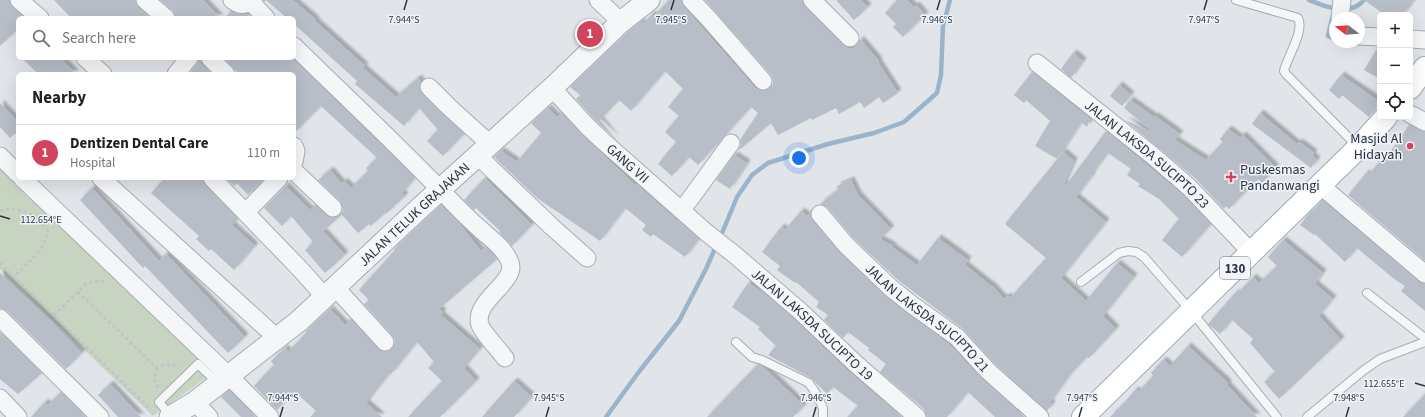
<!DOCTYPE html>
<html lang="en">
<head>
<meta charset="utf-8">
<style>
  body { margin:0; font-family:"Source Sans 3",sans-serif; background:#f2f2f2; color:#202124 }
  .controls { position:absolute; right:12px; top:12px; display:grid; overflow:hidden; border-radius:6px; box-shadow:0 4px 16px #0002 }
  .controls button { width:36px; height:36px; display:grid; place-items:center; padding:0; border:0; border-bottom:1px solid #e0e0e0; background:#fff; color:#202124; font:20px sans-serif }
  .compass { position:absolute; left:1329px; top:12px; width:36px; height:36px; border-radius:50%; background:#fff; box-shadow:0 4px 16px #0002; rotate:287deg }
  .you { position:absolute; left:799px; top:158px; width:14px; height:14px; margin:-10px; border:3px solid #fff; border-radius:50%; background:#1a73e8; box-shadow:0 0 0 6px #1a73e833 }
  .badge { display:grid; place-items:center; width:26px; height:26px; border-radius:50%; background:#d1445d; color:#fff; font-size:13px; font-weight:700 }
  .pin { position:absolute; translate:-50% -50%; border:2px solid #fff; box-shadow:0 1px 4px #0006 }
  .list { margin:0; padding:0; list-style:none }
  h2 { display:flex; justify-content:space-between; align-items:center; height:52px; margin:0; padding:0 16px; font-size:17px }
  h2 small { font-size:13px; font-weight:400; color:#757577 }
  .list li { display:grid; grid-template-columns:26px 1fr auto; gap:12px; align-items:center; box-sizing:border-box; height:56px; padding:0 16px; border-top:1px solid #e0e0e0 }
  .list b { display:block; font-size:15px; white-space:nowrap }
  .list p { margin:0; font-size:13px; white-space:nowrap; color:#757577 }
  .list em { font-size:13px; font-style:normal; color:#757577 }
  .icon { flex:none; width:22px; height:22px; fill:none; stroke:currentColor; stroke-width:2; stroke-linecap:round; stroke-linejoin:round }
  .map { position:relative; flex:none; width:1425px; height:417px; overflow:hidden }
  .search { position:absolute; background:#fff; box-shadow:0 4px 16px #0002; left:16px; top:16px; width:280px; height:44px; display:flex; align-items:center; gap:10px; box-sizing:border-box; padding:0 14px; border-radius:6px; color:#757577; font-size:15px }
  .panel { position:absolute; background:#fff; box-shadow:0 4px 16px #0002; left:16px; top:72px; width:280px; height:108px; border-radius:6px }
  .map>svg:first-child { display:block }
</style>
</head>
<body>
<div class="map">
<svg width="1425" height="417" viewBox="0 0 1425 417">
  <defs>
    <filter id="shadow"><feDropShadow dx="3.5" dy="-3.5" stdDeviation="1" flood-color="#0004"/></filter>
  </defs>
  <rect width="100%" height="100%" fill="#e1e5ea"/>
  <path fill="#c7d4c2" d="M 0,156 L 217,370 L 153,416 L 0,269 Z"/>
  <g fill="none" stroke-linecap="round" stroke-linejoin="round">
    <g stroke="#9cb4cb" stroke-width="4.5">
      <path d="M 1309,0 C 1326,7 1350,17 1364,0"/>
      <path d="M 1333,15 L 1328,36 L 1335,39"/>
      <path d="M 720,238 L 737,197 L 752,175 L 768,163 L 828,144 L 874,133 L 904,122 L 937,93 L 941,75 L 943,26 L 950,0"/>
      <path d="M 606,417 L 638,373 L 679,321 L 706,269 L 717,244"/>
    </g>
  </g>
  <g fill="#b8bec8" filter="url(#shadow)">
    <path d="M 0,0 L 9,0 L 12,7 L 25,18 L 18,18 L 18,29 L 0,46 Z"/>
    <path d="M 54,0 L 135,0 L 138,7 L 151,18 L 71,18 Z"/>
    <path d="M 160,0 L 203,0 L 220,18 L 176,18 L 173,11 Z"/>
    <path d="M 263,0 L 293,0 L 316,20 L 315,21 L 365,66 L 363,68 L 396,97 L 418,78 L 421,81 L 419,89 L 422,94 L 464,134 L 443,156 L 427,141 L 438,130 L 419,108 L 404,126 L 355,84 L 357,81 L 294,24 L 294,18 L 287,18 L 266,0 L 265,2 Z"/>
    <path d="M 669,0 L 681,0 L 684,7 L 755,88 L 759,90 L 765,91 L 770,88 L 773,84 L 773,79 L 771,75 L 705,0 L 802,0 L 805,7 L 843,45 L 848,48 L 853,48 L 857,45 L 860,39 L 879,61 L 878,62 L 898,93 L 883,103 L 879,97 L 864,108 L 860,102 L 839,114 L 836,108 L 812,120 L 811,118 L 778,135 L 771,123 L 738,151 L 741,144 L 740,140 L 758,113 L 751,107 L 698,165 L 689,157 L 672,176 L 658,164 L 676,142 L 665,132 L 679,116 L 668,107 L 683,89 L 665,71 L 631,111 L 619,100 L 600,120 L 617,140 L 595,120 L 576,99 L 580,95 L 570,87 L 629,31 L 641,22 L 643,24 L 652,14 L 654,16 Z"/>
    <path d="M 836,0 L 861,0 L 868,7 L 854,20 Z"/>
    <path d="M 897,0 L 907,0 L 914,7 L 916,5 L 925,15 L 903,37 L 893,27 L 896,24 L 885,13 Z"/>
    <path d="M 1364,0 L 1414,0 L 1403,15 L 1385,15 Z"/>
    <path d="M 231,11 L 239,14 L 248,14 L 251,17 L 250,18 L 225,18 Z"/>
    <path d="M 1378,47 L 1380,47 L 1380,79 L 1364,70 Z"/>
    <path d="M 1073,53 L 1083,61 L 1071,78 L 1061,69 Z"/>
    <path d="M 22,58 L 60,58 L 76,74 L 38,74 Z"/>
    <path d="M 199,58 L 200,58 L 203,65 L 212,74 L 189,74 L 197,64 Z"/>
    <path d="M 224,58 L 292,58 L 415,178 L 402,193 L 405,196 L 386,214 L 385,213 L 371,226 L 369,224 L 358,233 L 342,215 L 323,231 L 345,255 L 325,273 L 305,250 L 313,242 L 291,216 L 282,226 L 264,208 L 286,186 L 310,210 L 316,205 L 326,215 L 331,218 L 336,217 L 340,215 L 343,211 L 342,205 L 340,201 L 318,180 L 330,170 L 342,184 L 344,181 L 351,188 L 368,171 L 366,168 L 377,158 L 321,106 L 294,133 L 294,74 L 239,74 Z"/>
    <path d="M 1032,72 L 1090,119 L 1087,127 L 1081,122 L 1057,159 L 1035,146 L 1050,121 L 1026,100 L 1024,103 L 1014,95 Z"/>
    <path d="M 1341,75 L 1380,102 L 1369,117 L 1342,95 L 1339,99 L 1329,90 Z"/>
    <path d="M 1119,85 L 1131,95 L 1122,106 L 1110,96 Z"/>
    <path d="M 1130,100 L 1154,117 L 1155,116 L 1180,134 L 1175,140 L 1206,160 L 1223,142 L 1220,139 L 1228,129 L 1240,138 L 1243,135 L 1276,168 L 1262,183 L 1258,179 L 1229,209 L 1226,206 L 1224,209 L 1196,179 L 1125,120 L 1154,133 L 1124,108 Z"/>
    <path d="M 0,103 L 18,122 L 18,131 L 10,138 L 0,127 Z"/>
    <path d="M 548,108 L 557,117 L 562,113 L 581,134 L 635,185 L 636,184 L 699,239 L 685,257 L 653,234 L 651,237 L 642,230 L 646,225 L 625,208 L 600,241 L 537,198 L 494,157 L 501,151 L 517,162 L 541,133 L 531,123 Z"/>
    <path d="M 1260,113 L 1297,144 L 1299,142 L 1314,153 L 1312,156 L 1317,160 L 1311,168 L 1252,124 Z"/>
    <path d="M 1409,125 L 1425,132 L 1425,261 L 1348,195 L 1366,173 L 1368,175 L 1383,158 L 1385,160 Z"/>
    <path d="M 1106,131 L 1182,194 L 1211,224 L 1182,257 L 1162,240 L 1179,219 L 1159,199 L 1138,186 L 1140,184 L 1127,175 L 1131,169 L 1108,153 L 1091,175 L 1092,176 L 1076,197 L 1106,222 L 1061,278 L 1086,301 L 1117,263 L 1134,277 L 1103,316 L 1116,329 L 1089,358 L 1087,357 L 1068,377 L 1050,402 L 1052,404 L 1047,411 L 995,364 L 963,329 L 898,280 L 853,238 L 828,208 L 820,204 L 838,190 L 837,186 L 851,180 L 858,195 L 891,229 L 880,239 L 893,246 L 892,247 L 917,265 L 938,238 L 968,260 L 965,265 L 990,285 L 991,285 L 1004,299 L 1007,296 L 1010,298 L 1046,258 L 1005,224 L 1063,152 L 1074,161 L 1064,184 L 1066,185 Z"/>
    <path d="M 734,155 L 747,163 L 730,189 L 716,180 Z"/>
    <path d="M 165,178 L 202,178 L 205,185 L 238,219 L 232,225 L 255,246 L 234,270 L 211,249 L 209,251 L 196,239 L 199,236 L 151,193 Z"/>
    <path d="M 226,178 L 265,178 L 248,195 L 237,183 L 234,186 Z"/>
    <path d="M 485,178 L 532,225 L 512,246 L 499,232 L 500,231 L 476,208 L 474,210 L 464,200 Z"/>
    <path d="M 92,188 L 159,261 L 166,254 L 245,337 L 228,353 L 145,266 L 143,268 L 80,200 Z"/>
    <path d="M 1322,200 L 1419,282 L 1425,284 L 1425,311 L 1401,291 L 1405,286 L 1394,279 L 1357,248 L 1345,262 L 1315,234 L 1314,235 L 1300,225 L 1310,212 L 1312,212 Z"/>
    <path d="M 441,205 L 459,223 L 481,251 L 486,247 L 497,259 L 439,309 L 443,312 L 441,315 L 480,349 L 464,368 L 476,381 L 440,417 L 408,417 L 442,381 L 428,368 L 434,362 L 417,342 L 391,374 L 390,373 L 366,403 L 382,417 L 310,417 L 316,411 L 294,391 L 277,410 L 254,386 L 274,365 L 271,361 L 285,348 L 288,352 L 306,333 L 305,332 L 330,309 L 345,325 L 351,319 L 378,349 L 382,351 L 387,352 L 392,349 L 394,345 L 395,340 L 393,336 L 364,304 L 369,300 L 359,290 L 395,250 L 394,249 Z"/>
    <path d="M 801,211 L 807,216 L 810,213 L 812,220 L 838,251 L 884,295 L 950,345 L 981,378 L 1025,417 L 995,417 L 968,392 L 947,417 L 927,417 L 924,409 L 880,372 L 886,364 L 868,350 L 869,348 L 848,332 L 843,338 L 824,320 L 828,315 L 816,307 L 819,302 L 796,282 L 795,283 L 777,270 L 780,266 L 762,252 L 781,227 L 785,230 Z"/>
    <path d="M 1283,240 L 1323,273 L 1315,284 L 1333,299 L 1319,316 L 1341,340 L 1279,399 L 1264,382 L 1275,372 L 1250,343 L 1253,339 L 1232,320 L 1220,334 L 1208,324 L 1236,292 L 1237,294 L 1253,277 L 1259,283 L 1277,266 L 1268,257 Z"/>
    <path d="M 0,273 L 53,323 L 82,353 L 66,369 L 7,311 L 0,308 Z"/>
    <path d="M 748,283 L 764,293 L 793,318 L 849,372 L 902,417 L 847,417 L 858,406 L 833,387 L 827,394 L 811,378 L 768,355 L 776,346 L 758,329 L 760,327 L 732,307 Z"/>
    <path d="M 0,332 L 42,373 L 18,394 L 0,379 Z"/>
    <path d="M 1188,346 L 1228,383 L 1227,385 L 1257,417 L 1110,417 L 1126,401 L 1135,390 L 1138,392 L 1153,376 L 1151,373 L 1163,360 L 1170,366 Z"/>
    <path d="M 758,364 L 762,366 L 804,406 L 793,417 L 707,417 Z"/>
    <path d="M 514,381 L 532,397 L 514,417 L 482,417 Z"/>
    <path d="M 110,384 L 141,417 L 118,417 L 98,395 Z"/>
    <path d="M 229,390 L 256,417 L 241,417 L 221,397 Z"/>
    <path d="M 61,392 L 86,417 L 31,417 L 45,402 L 48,405 Z"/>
    <path d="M 1425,394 L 1425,417 L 1403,417 Z"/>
  </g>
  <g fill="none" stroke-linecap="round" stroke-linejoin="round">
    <g stroke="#a6acb5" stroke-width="10">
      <g id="service">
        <path d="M 1236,0 L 1298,18 C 1305,31 1287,57 1284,71 L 1286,74 L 1358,147"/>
        <path d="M 1081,282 L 1119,253 L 1128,251 L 1136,252 L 1144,257 L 1191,311 L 1277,417"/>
        <path d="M 1367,293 L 1425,338"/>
        <path d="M 736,342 L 752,357 L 762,360 L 809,383 L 817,395 L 823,408 L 823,417"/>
        <path d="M 171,416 L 159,402 L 198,364 L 218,383"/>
        <path d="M 1307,417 L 1364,370 L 1380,359 L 1425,342"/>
      </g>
    </g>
    <g stroke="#a6acb5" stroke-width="19">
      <g id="minor">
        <path d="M 19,0 L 40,18"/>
        <path d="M 145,0 L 166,18"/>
        <path d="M 232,0 C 239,6 247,6 253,0"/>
        <path d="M 598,0 L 621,22"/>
        <path d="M 691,0 L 709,19 L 763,81"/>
        <path d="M 812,0 L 850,38"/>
        <path d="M 251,2 L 266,18"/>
        <path d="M 1340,18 L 1342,0"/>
        <path d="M 1359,36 L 1380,37"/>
        <path d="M 1410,39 L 1425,40"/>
        <path d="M 294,46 C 348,99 404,151 456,206 C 464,214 472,222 480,229 C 491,239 503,247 509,260 C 521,281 472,300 480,325 C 483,333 499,350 505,358"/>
        <path d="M 85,58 L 103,74"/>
        <path d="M 210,58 L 226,74"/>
        <path id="s1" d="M 1037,63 L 1152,155 L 1189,187 L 1251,252"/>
        <path d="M 176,74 L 189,58"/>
        <path d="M 429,87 L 449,107 L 491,145"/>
        <path id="s2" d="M 552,88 L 588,127 L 604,142 L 707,233 L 735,255 L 800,311 L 856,364 L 917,417"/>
        <path d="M 1410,114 L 1425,122"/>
        <path d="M 294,146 L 296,151 L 294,162"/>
        <path d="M 0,156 L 18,174"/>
        <path d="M 478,156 L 551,226 L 587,258"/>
        <path d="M 294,171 L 333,208"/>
        <path d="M 22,178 L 229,376 L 270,417"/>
        <path d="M 101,178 L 277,338"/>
        <path d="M 212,178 L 301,270 L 325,297"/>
        <path d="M 1320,185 L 1425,274"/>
        <path d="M 682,210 L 731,143"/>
        <path d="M 246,212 L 279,178"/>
        <path id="s3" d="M 820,214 L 846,245 L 891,288 L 911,304 L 957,337 L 988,371 L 1040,417"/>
        <path d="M 335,287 L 385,342"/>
        <path d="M 0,318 L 100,417"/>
        <path d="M 0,398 L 18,417"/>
        <path d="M 195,402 L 209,417"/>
      </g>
    </g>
    <g stroke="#a6acb5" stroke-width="23">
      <g id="tertiary">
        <path id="s4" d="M 170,417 L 195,402 L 299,321 L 421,207 L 552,88 L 621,22 L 649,0"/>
      </g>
    </g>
    <g stroke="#a0aab6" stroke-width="24">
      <g id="primary">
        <path d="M 1410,88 L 1425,68"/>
        <path d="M 1083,417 L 1359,147 L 1386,117"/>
      </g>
    </g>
    <g stroke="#bfc3c9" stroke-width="2.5" stroke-dasharray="3 3" stroke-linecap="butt">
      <path d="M 0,211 C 16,205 41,215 48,231 C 45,250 27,263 14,277"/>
      <path d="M 0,263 L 148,407"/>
      <path d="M 78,292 L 157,368 C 164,364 172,362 179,368"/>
      <path d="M 54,315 L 87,283 L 97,281 L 107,282"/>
      <path d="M 157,368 L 154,379 L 158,388"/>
    </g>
    <use href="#service" stroke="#f4f6f8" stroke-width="8"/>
    <use href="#minor" stroke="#f4f6f8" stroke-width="17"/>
    <use href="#tertiary" stroke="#f4f6f8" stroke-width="21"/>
    <use href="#primary" stroke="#fff" stroke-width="22"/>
  </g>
  <path fill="none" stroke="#293343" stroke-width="1.5" d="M 404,10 L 407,0M 671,10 L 674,0M 937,10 L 940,0M 1204,10 L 1207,0M 0,216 L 10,219M 1415,383 L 1425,386M 280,417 L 283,407M 546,417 L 549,407M 813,417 L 816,407M 1079,417 L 1082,407M 1346,417 L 1349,407"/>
  <g fill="#d1445d" stroke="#f1f4f8" stroke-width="1.5">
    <circle cx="1410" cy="146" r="4"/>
    <path d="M1229 171h4v4h4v4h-4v4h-4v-4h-4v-4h4z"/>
  </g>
  <g text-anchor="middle" stroke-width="3" stroke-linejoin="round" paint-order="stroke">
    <rect fill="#f1f4f8" stroke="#656d79" stroke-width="1" x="1220" y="257" width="30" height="22" rx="3"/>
    <g font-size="13" font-weight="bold" fill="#293343">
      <text x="1235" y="273">130</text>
    </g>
    <g font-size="14" fill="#293343" stroke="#f1f4f8" text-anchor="end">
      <text x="1402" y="143">Masjid Al<tspan x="1402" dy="16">Hidayah</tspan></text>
      <text x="1240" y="174" text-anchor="start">Puskesmas<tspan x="1240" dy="16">Pandanwangi</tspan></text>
    </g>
    <g font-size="14" fill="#293343" stroke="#f1f4f8">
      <text dy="5" stroke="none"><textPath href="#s1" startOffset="143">JALAN LAKSDA SUCIPTO 23</textPath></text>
      <text dy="5" stroke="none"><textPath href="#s2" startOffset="107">GANG VII</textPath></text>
      <text dy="5" stroke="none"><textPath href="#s4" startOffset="318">JALAN TELUK GRAJAKAN</textPath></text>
      <text dy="5" stroke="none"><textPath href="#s3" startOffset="150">JALAN LAKSDA SUCIPTO 21</textPath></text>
      <text dy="5" stroke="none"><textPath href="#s2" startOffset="352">JALAN LAKSDA SUCIPTO 19</textPath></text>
    </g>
  </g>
  <g font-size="10" text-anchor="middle" fill="#293343" stroke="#f1f4f8" stroke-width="3" stroke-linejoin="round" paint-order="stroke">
    <text x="404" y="23">7.944°S</text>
    <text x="671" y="23">7.945°S</text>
    <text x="937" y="23">7.946°S</text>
    <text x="1204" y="23">7.947°S</text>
    <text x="41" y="223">112.654°E</text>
    <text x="1384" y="387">112.655°E</text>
    <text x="283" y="401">7.944°S</text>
    <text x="549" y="401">7.945°S</text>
    <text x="816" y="401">7.946°S</text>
    <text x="1082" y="401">7.947°S</text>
    <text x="1349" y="401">7.948°S</text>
  </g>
</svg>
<div class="controls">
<button>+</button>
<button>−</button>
<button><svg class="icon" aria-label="locate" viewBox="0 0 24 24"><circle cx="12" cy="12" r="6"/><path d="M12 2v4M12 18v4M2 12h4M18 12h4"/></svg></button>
</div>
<svg class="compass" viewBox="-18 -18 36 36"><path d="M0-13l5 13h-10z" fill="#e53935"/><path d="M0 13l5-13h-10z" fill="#757577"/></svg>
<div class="you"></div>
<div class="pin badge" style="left:590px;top:34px">1</div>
<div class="search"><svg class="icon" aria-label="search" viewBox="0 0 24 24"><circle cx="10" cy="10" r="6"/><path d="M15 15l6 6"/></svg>Search here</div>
<section class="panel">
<h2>Nearby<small></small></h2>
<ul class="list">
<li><span class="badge">1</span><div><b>Dentizen Dental Care</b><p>Hospital</p></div><em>110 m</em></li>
</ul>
</section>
</div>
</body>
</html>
